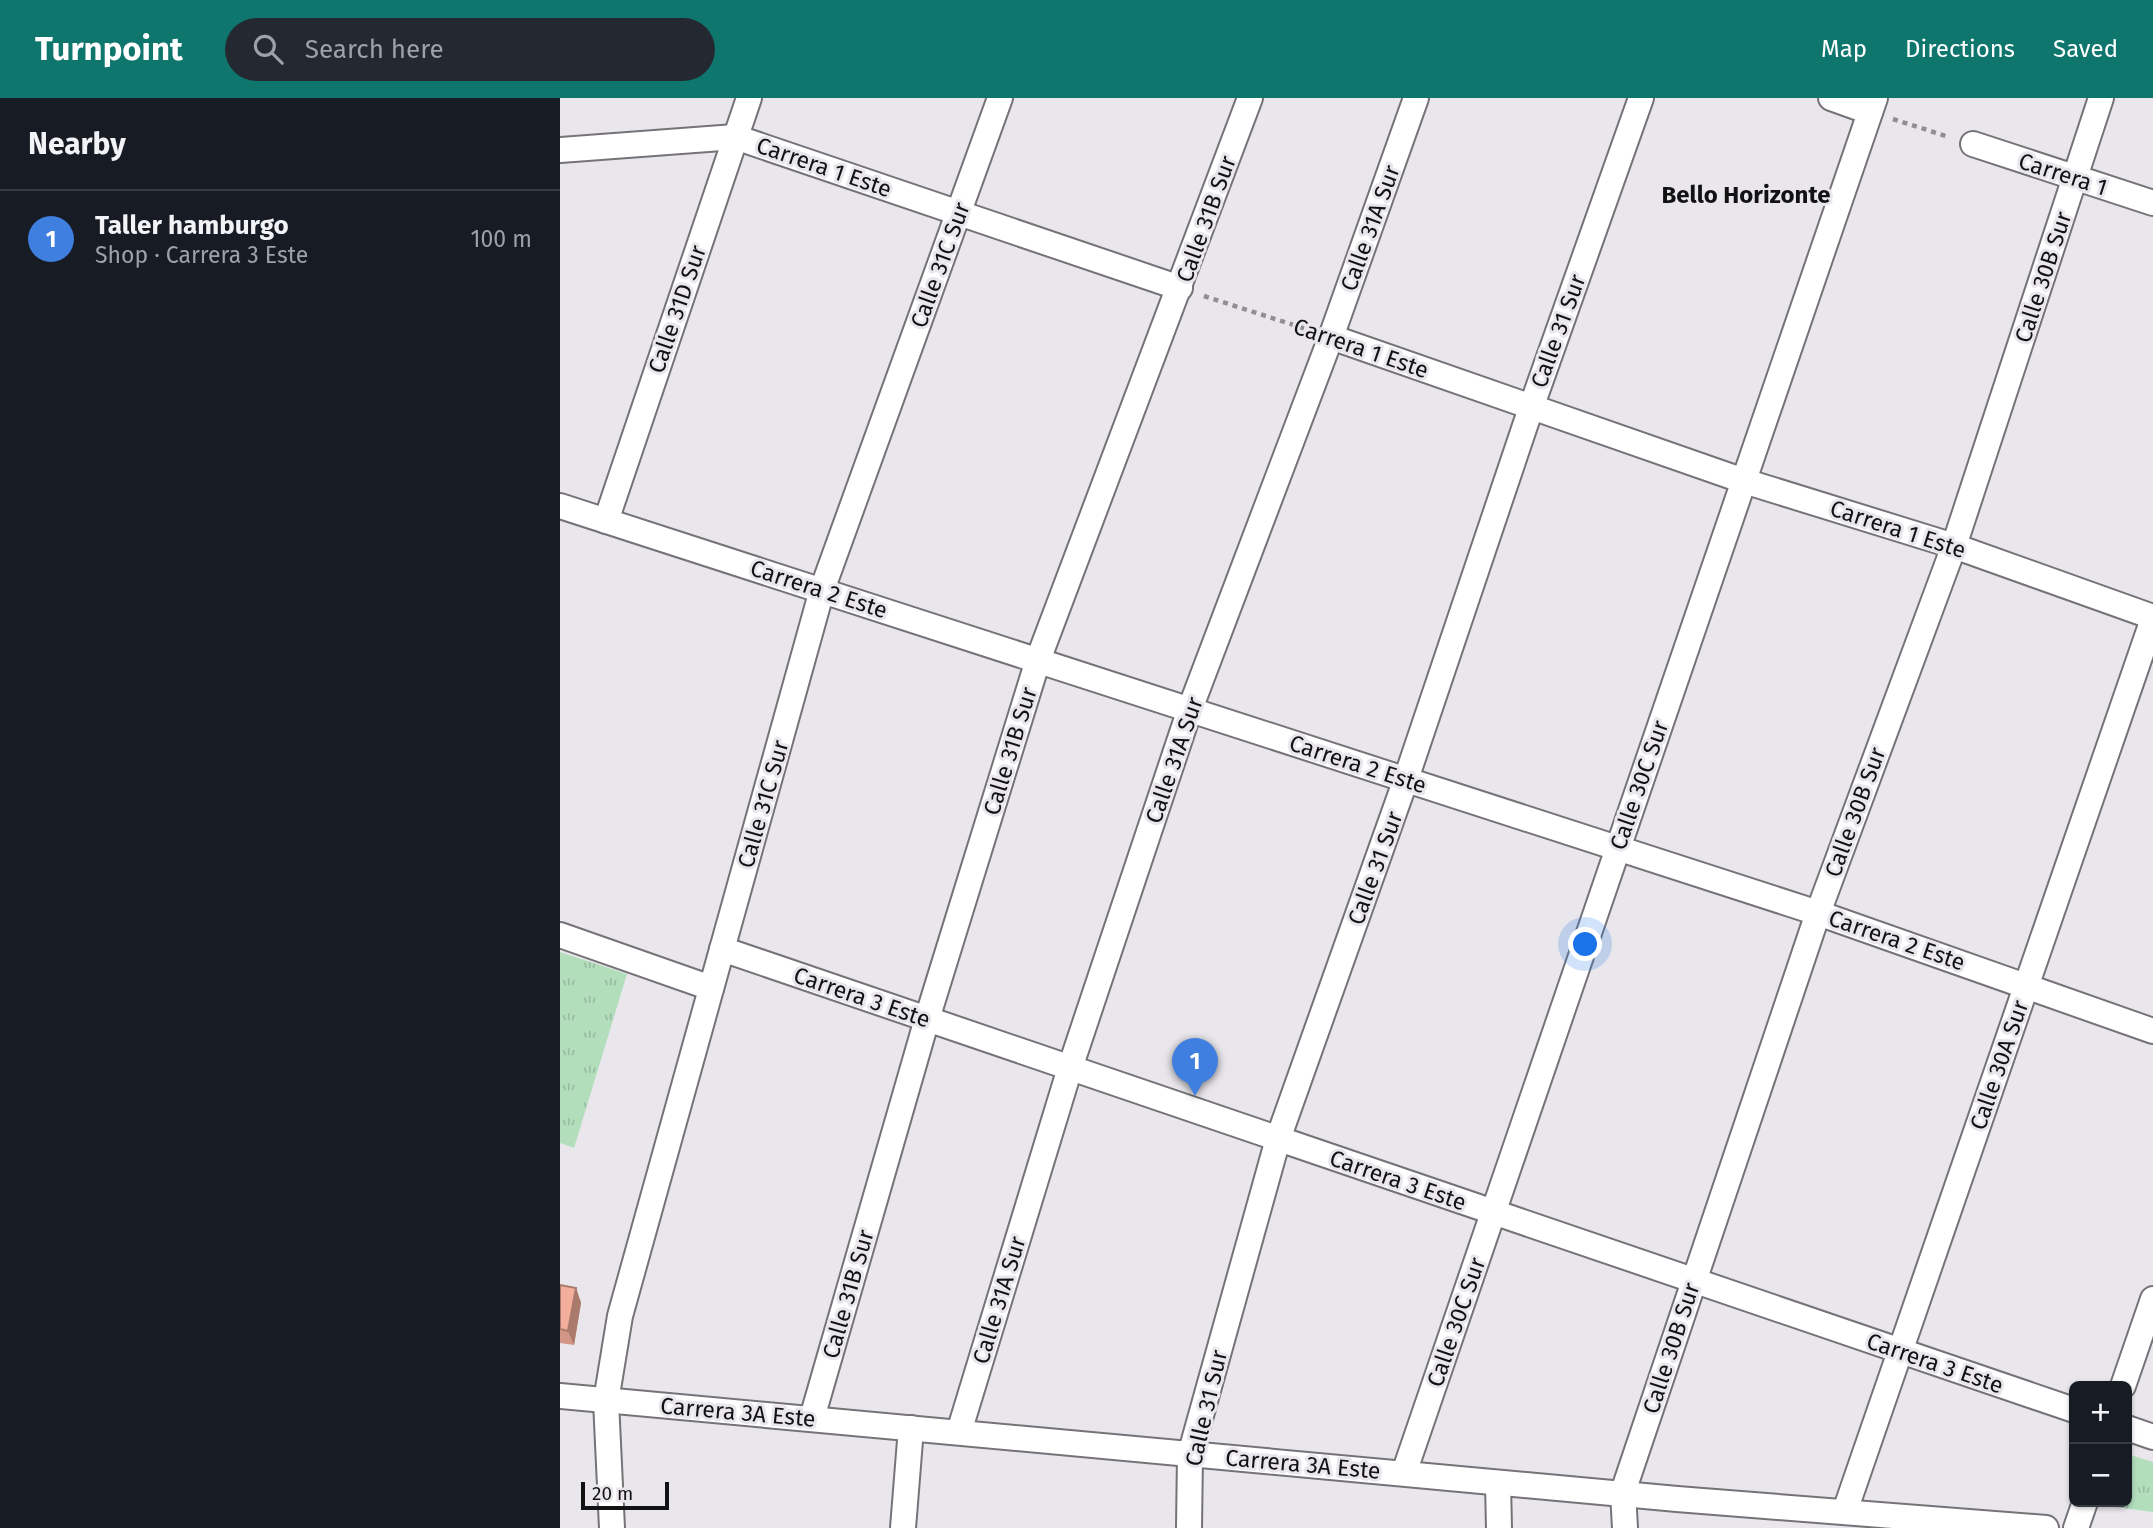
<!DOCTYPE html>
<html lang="en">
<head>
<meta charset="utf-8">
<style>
  body { margin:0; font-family:"Fira Sans",sans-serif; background:#242831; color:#f1f3f6 }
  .controls { position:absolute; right:21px; bottom:21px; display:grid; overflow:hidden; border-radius:10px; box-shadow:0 2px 5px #0004 }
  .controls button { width:63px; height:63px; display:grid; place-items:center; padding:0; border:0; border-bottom:2px solid #363941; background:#171b24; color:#f1f3f6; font:35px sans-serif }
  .scale { position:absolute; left:21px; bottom:18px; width:88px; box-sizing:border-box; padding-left:7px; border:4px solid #131213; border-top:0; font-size:19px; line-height:24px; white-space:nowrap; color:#131213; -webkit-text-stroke:5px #e9e7ec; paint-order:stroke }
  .you { position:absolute; left:1026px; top:847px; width:24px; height:24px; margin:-18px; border:5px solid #fff; border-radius:50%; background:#1a73e8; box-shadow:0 0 0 10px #1a73e833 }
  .badge { display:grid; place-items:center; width:46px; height:46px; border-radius:50%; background:#0f766e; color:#fff; font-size:23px; font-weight:700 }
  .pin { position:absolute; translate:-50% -58px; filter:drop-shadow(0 2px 4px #0008) }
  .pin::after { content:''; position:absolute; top:37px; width:24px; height:21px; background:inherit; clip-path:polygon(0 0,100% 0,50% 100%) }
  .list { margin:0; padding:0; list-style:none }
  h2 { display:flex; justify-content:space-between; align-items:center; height:91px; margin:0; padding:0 28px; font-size:30px }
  h2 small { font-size:23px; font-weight:400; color:#9ea1a6 }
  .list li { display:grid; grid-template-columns:46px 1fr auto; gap:21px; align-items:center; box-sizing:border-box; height:98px; padding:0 28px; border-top:2px solid #363941 }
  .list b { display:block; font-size:26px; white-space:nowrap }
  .list p { margin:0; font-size:23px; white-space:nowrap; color:#9ea1a6 }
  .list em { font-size:23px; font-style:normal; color:#9ea1a6 }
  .icon { flex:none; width:38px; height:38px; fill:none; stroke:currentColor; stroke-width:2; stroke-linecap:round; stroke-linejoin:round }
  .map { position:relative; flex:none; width:1593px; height:1430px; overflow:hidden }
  header { display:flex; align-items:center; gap:42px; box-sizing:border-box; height:98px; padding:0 35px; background:#0f766e; color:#fff }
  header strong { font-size:33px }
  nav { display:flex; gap:38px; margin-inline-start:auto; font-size:24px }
  .search { width:490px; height:63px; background:#242831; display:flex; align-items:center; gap:18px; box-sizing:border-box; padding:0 24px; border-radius:38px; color:#9ea1a6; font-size:26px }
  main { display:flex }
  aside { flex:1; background:#171b24 }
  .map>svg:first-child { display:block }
</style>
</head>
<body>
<header>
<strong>Turnpoint</strong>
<div class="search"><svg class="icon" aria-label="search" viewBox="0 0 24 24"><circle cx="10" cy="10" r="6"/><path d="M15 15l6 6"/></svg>Search here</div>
<nav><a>Map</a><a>Directions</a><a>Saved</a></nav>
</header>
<main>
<aside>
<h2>Nearby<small></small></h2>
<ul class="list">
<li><span class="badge" style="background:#3f7fe0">1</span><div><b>Taller hamburgo</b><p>Shop · Carrera 3 Este</p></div><em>100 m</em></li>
</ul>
</aside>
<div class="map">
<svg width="1593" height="1430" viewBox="0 0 1593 1430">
  <defs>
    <pattern id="park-tufts" width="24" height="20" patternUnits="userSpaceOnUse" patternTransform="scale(1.75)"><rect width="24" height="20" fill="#b2debc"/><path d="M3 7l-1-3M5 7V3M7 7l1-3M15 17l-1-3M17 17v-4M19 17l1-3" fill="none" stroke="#98bda1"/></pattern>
  </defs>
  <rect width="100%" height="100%" fill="#e9e7ec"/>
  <g fill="url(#park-tufts)">
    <path d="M 0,854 L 67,876 L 14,1050 L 0,1045 Z"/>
    <path d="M 1567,1356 L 1593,1364 L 1593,1414 L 1541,1407 L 1542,1404 L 1567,1404 Z"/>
  </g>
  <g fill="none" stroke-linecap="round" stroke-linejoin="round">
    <g stroke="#757378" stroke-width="28">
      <g id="street">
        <path d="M 1271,0 L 1310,14"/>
        <path d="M 1413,46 L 1593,105"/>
        <path d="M 0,52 L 175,39 L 620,190"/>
        <path d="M 771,239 L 1184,383 L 1394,448 L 1593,519"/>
        <path d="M 0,408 L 1258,815 L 1593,933"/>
        <path d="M 46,423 L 189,0"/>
        <path d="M 0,837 L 151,890"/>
        <path d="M 162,851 L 1514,1312"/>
        <path d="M 1563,1288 L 1593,1201"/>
        <path d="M 0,1298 L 1117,1401 L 1486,1430"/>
        <path d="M 252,1320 L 367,921 L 478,562 L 690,0"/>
        <path d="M 1567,1330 L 1593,1339"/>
        <path d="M 399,1334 L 510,970 L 630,611 L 771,239 L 856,0"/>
        <path d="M 844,1375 L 1315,0"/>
        <path d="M 938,1385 L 939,1430"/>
        <path d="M 1285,1413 L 1593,521"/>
        <path d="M 52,1430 L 46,1303 L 60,1218 L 262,492 L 440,0"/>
        <path d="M 343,1430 L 351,1330"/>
        <path d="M 629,1430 L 630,1357 L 718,1041 L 846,681 L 971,310 L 1081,0"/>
        <path d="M 1065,1430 L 1063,1394 L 1258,815 L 1394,448 L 1541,0"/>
        <path d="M 1516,1430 L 1525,1404"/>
      </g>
    </g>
    <g stroke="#908e92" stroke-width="4.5" stroke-dasharray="5 5" stroke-linecap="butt">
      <path d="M 1333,21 L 1389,39"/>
      <path d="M 644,198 L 746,231"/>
    </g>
    <use href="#street" stroke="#fff" stroke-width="24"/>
  </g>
  <path fill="#d19686" d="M 0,1187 L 16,1190 L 21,1205 L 14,1247 L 0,1245 Z"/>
  <path fill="#aa7a6d" d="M 16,1190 L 21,1205 L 14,1247 L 8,1233 Z"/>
  <path fill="#f3ae9c" stroke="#aa7a6d" stroke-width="2" d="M 0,1187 L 16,1190 L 8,1233 L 0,1231 Z"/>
  <g text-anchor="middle" stroke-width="6" stroke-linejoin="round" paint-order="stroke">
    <g font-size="23" fill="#131213" stroke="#e9e7ec">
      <text transform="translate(264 69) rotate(19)" y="8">Carrera 1 Este</text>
      <text transform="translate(1503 76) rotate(18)" y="8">Carrera 1</text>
      <text transform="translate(646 121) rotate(-70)" y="8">Calle 31B Sur</text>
      <text transform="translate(810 130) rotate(-70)" y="8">Calle 31A Sur</text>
      <text transform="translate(380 167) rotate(-70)" y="8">Calle 31C Sur</text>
      <text transform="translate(1483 179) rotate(-72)" y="8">Calle 30B Sur</text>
      <text transform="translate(117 211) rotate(-71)" y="8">Calle 31D Sur</text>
      <text transform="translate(998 233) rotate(-70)" y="8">Calle 31 Sur</text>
      <text transform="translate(801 250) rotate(19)" y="8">Carrera 1 Este</text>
      <text transform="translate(1338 431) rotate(18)" y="8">Carrera 1 Este</text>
      <text transform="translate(259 491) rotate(18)" y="8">Carrera 2 Este</text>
      <text transform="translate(450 653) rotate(-73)" y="8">Calle 31B Sur</text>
      <text transform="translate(614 662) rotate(-71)" y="8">Calle 31A Sur</text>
      <text transform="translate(798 666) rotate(18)" y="8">Carrera 2 Este</text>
      <text transform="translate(1079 687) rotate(-71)" y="8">Calle 30C Sur</text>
      <text transform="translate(203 706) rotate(-74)" y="8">Calle 31C Sur</text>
      <text transform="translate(1295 714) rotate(-70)" y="8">Calle 30B Sur</text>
      <text transform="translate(815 770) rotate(-70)" y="8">Calle 31 Sur</text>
      <text transform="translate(1337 842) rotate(19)" y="8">Carrera 2 Este</text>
      <text transform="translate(302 899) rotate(19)" y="8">Carrera 3 Este</text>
      <text transform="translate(1439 967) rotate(-71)" y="8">Calle 30A Sur</text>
      <text transform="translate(838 1082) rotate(19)" y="8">Carrera 3 Este</text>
      <text transform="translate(288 1196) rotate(-74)" y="8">Calle 31B Sur</text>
      <text transform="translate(439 1202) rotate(-73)" y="8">Calle 31A Sur</text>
      <text transform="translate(896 1224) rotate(-71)" y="8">Calle 30C Sur</text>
      <text transform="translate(1111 1250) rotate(-72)" y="8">Calle 30B Sur</text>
      <text transform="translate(1375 1265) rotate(19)" y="8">Carrera 3 Este</text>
      <text transform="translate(646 1310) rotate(-77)" y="8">Calle 31 Sur</text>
      <text transform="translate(178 1314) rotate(5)" y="8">Carrera 3A Este</text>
      <text transform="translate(743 1366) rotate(5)" y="8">Carrera 3A Este</text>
    </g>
    <g font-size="24" font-weight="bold" fill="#131213" stroke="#e9e7ec">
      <text x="1186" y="105">Bello Horizonte</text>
    </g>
  </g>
</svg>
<div class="controls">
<button>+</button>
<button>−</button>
</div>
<div class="scale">20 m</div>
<div class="you"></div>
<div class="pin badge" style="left:635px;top:998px;background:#3f7fe0">1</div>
</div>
</main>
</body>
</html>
